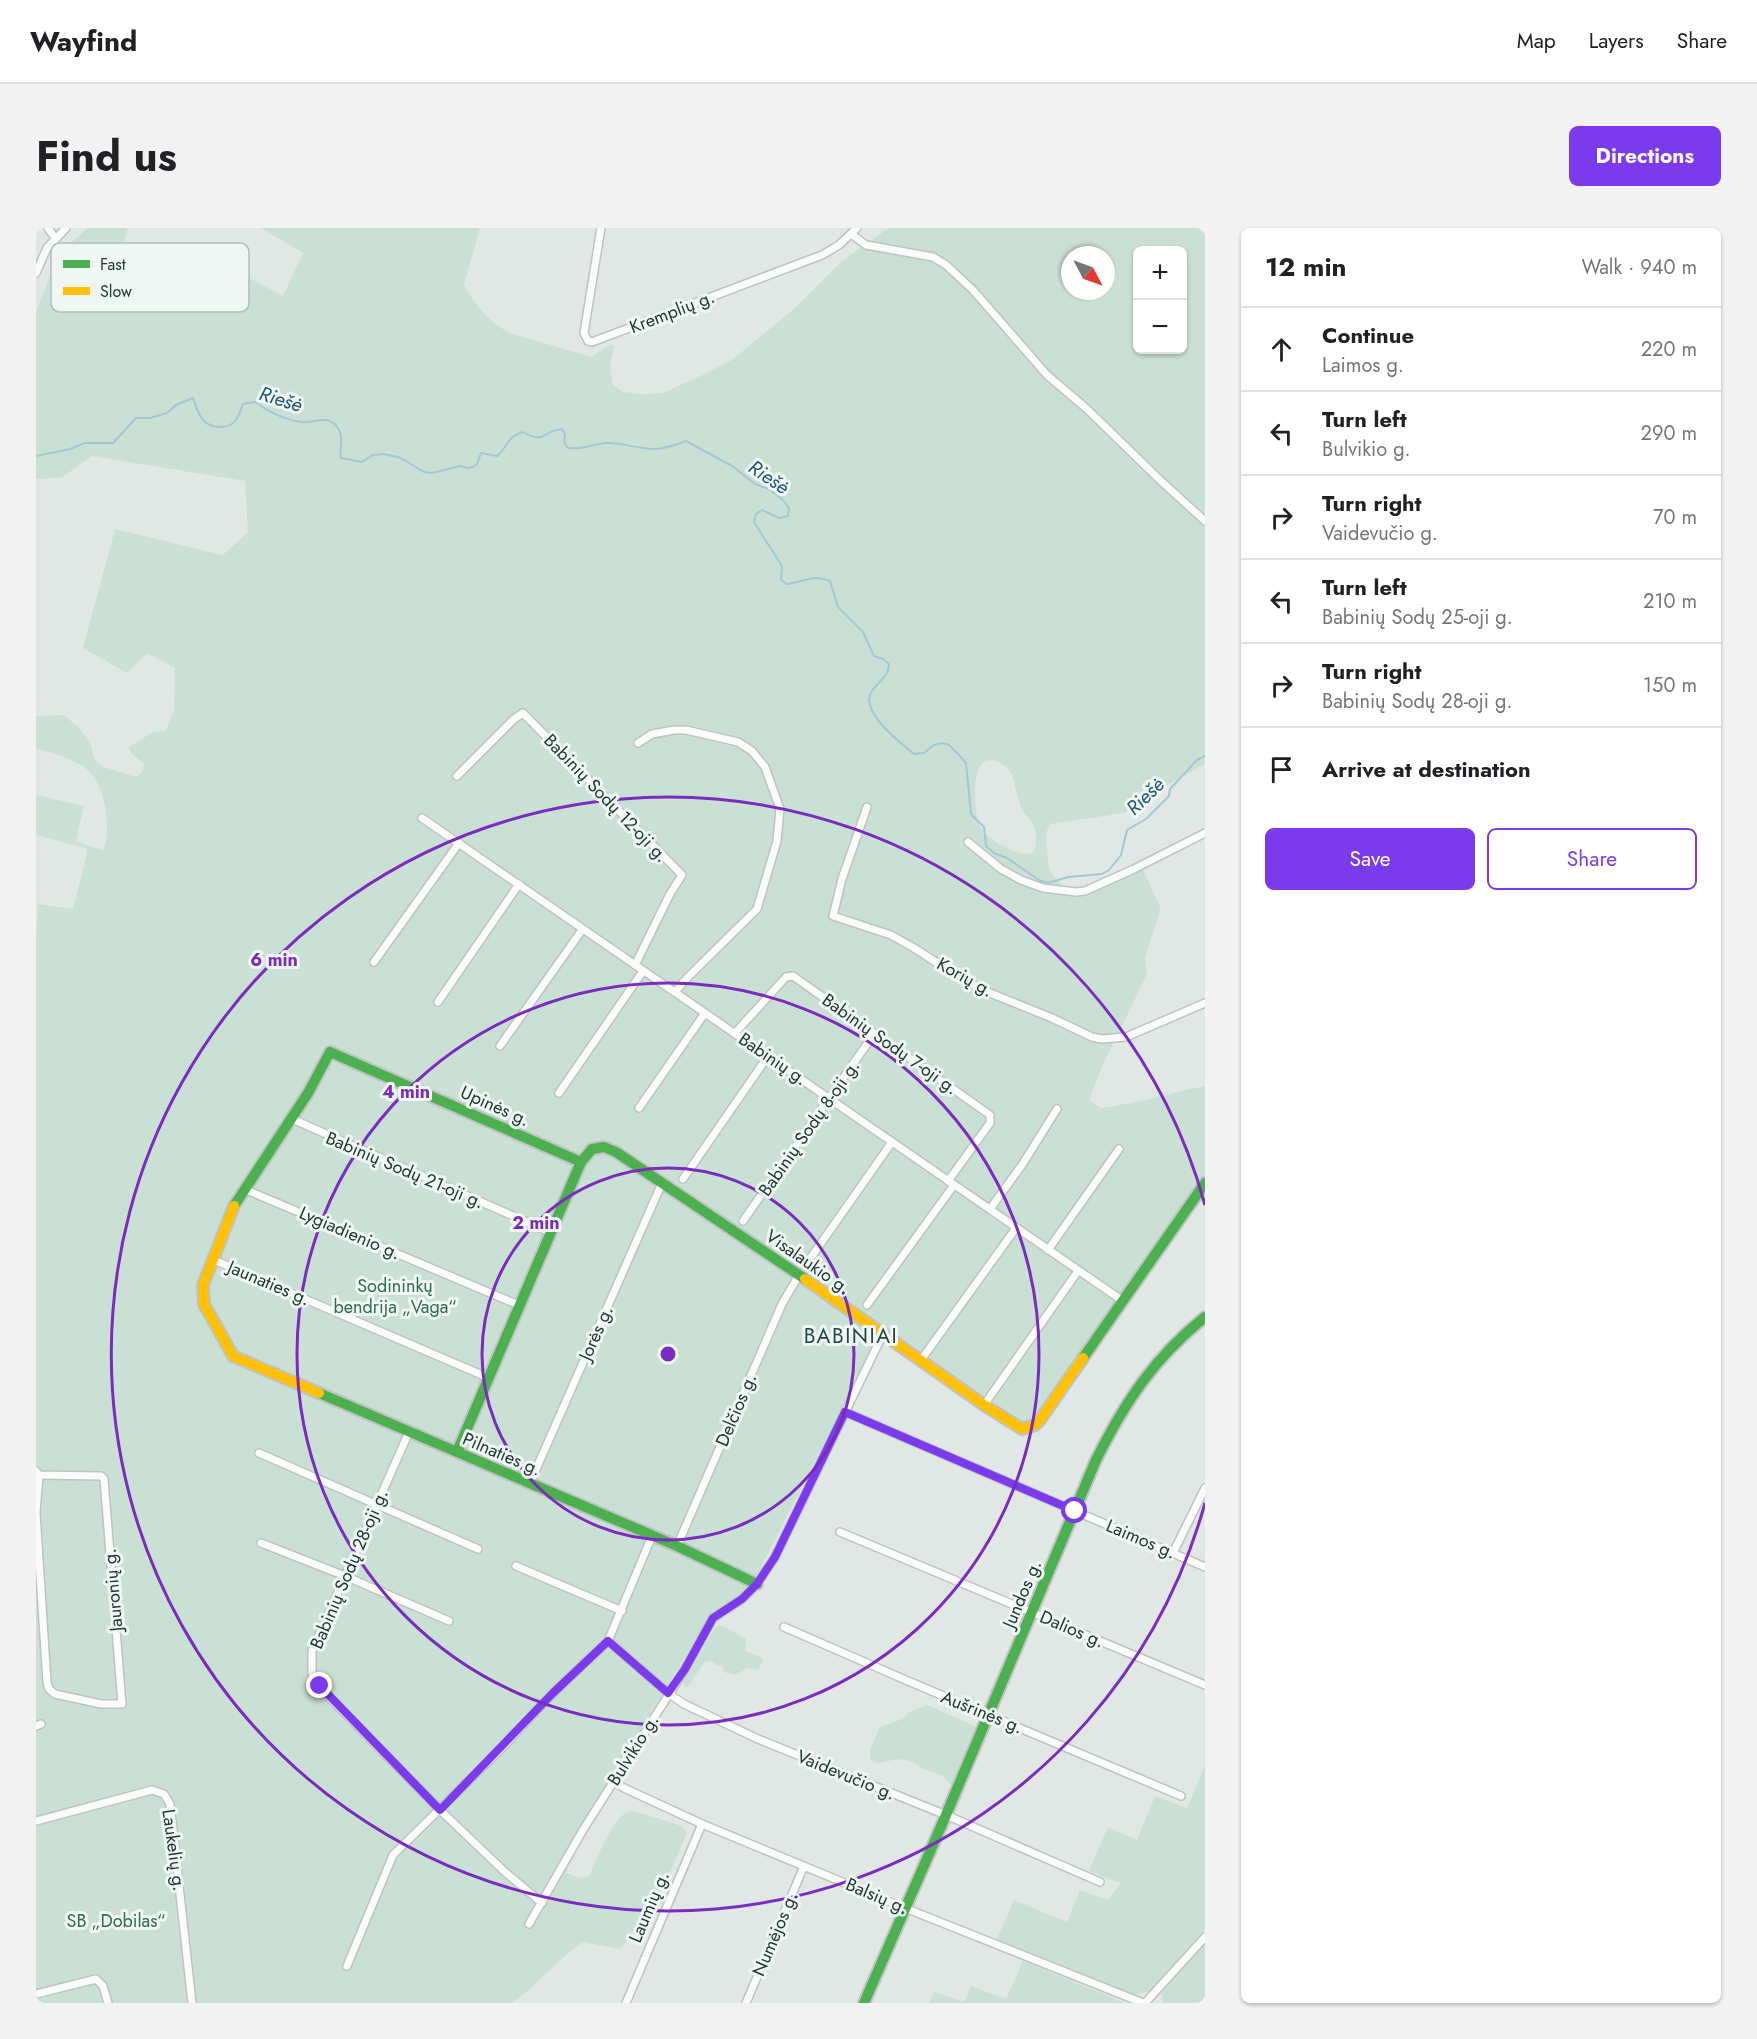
<!DOCTYPE html>
<html lang="en">
<head>
<meta charset="utf-8">
<style>
  body { margin:0; font-family:Jost,sans-serif; background:#f2f2f2; color:#202124 }
  .controls { position:absolute; right:18px; top:18px; display:grid; overflow:hidden; border-radius:9px; box-shadow:0 2px 4px #0004 }
  .controls button { width:54px; height:54px; display:grid; place-items:center; padding:0; border:0; border-bottom:2px solid #e0e0e0; background:#fff; color:#202124; font:30px sans-serif }
  .compass { position:absolute; left:1025px; top:18px; width:54px; height:54px; border-radius:50%; background:#fff; box-shadow:0 2px 4px #0004; rotate:131deg }
  .stop { position:absolute; width:18px; height:18px; margin:-14px; border:4px solid #7c3aed; border-radius:50%; background:#fff }
  .stop.end { background:#7c3aed; border-color:#fff; box-shadow:0 2px 6px #0008 }
  .list { margin:0; padding:0; list-style:none }
  h2 { display:flex; justify-content:space-between; align-items:center; height:78px; margin:0; padding:0 24px; font-size:26px }
  h2 small { font-size:20px; font-weight:400; color:#757577 }
  .list li { display:grid; grid-template-columns:39px 1fr auto; gap:18px; align-items:center; box-sizing:border-box; height:84px; padding:0 24px; border-top:2px solid #e0e0e0 }
  .list b { display:block; font-size:22px; white-space:nowrap }
  .list p { margin:0; font-size:20px; white-space:nowrap; color:#757577 }
  .list em { font-size:20px; font-style:normal; color:#757577 }
  .actions { display:flex; gap:12px; padding:18px 24px }
  .actions a { flex:1; padding:14px 0; border:2px solid #7c3aed; border-radius:9px; text-align:center; font-size:21px; color:#7c3aed }
  .actions .main { background:#7c3aed; color:#fff }
  .icon { flex:none; width:33px; height:33px; fill:none; stroke:currentColor; stroke-width:2; stroke-linecap:round; stroke-linejoin:round }
  .map { position:relative; flex:none; width:1169px; height:1775px; overflow:hidden; border-radius:9px }
  header { display:flex; align-items:center; gap:36px; box-sizing:border-box; height:84px; padding:0 30px; background:#fff; border-bottom:2px solid #e0e0e0 }
  header strong { font-size:28px }
  nav { display:flex; gap:33px; margin-inline-start:auto; font-size:21px }
  .intro { display:flex; align-items:center; justify-content:space-between; box-sizing:border-box; height:144px; padding:0 36px }
  h1 { margin:0; font-size:42px }
  .button { padding:15px 27px; border-radius:9px; background:#7c3aed; color:#fff; font-size:21px; font-weight:700 }
  main { display:flex; gap:36px; padding:0 36px }
  aside { flex:1; background:#fff; border-radius:9px; box-shadow:0 2px 4px #0004 }
  .map>svg:first-child { display:block }
</style>
</head>
<body>
<header>
<strong>Wayfind</strong>
<nav><a>Map</a><a>Layers</a><a>Share</a></nav>
</header>
<div class="intro"><h1>Find us</h1><a class="button">Directions</a></div>
<main>
<div class="map">
<svg width="1169" height="1775" viewBox="0 0 1169 1775">
  <rect width="100%" height="100%" fill="#e1e7e5"/>
  <g fill="#cbe0d4" fill-rule="evenodd">
    <path d="M 52,0 L 92,0 L 82,35 L 152,83 L 176,30 L 247,68 L 267,25 L 225,0 L 444,0 L 428,57 C 438,76 454,95 474,105 L 555,129 L 575,116 L 578,119 L 574,137 L 577,157 L 587,164 L 605,166 L 627,165 L 671,145 L 697,131 L 759,80 L 807,32 L 853,0 L 1169,0 L 1169,536 L 1113,567 L 1088,585 L 1014,596 C 1007,606 1012,622 1012,633 C 1013,644 1018,650 1026,657 C 1030,662 1035,666 1041,667 C 1055,668 1093,648 1107,642 L 1124,678 L 1123,687 L 1109,729 L 1111,746 L 1065,841 L 1053,872 L 1064,880 C 1099,876 1134,865 1169,858 L 1169,948 L 999,1192 L 985,1197 L 846,1102 L 715,1359 L 673,1390 L 542,1604 L 530,1645 L 545,1650 L 553,1648 C 561,1631 577,1587 595,1582 L 646,1598 L 651,1605 L 609,1701 L 599,1703 L 584,1721 L 547,1714 C 521,1731 502,1757 476,1775 L 0,1775 L 0,708 L 2,676 L 37,681 L 52,621 L 0,607 L 0,567 L 48,578 L 40,613 L 67,623 C 76,599 70,555 48,539 C 34,529 16,525 0,520 L 0,488 L 28,487 L 44,501 L 54,515 L 59,533 L 68,539 L 100,549 L 107,543 L 108,536 L 95,525 L 93,519 L 117,504 L 130,503 L 138,481 L 139,440 L 111,425 L 91,445 L 47,420 L 79,301 L 187,327 L 212,304 L 209,253 L 56,228 L 25,250 L 0,251 L 0,84 L 19,35 L 29,20 ZM 1102,22 L 1146,22 L 1146,122 L 1102,122 ZM 1034,27 L 1070,27 L 1070,63 L 1034,63 ZM 958,532 C 982,542 976,554 983,574 C 988,591 1002,592 1000,612 C 999,618 999,621 996,625 C 987,628 981,624 973,621 C 961,615 951,610 944,598 C 938,586 935,542 948,534 C 951,532 954,533 958,532 Z"/>
    <path d="M 682,1398 L 687,1398 L 710,1411 L 709,1423 L 725,1429 L 727,1433 L 722,1442 L 712,1440 L 699,1447 L 688,1444 L 686,1437 L 681,1437 L 675,1433 L 669,1434 L 652,1458 L 649,1460 L 647,1455 L 678,1401 Z"/>
    <path d="M 891,1477 L 939,1498 L 939,1505 L 917,1557 L 914,1556 L 906,1547 L 885,1540 L 875,1533 L 863,1531 L 842,1535 L 834,1531 L 834,1521 L 844,1499 L 866,1491 L 873,1484 Z"/>
    <path d="M 1169,1537 L 1169,1702 L 1114,1763 L 1099,1767 L 1090,1764 L 960,1713 L 978,1672 L 1031,1694 L 1044,1662 L 1072,1672 L 1085,1655 L 1053,1643 L 1072,1599 L 1101,1612 L 1119,1568 L 1151,1580 Z"/>
    <path d="M 1169,1715 L 1169,1775 L 1127,1775 L 1126,1766 L 1129,1759 Z"/>
    <path d="M 987,1733 L 1089,1775 L 893,1775 L 898,1764 L 928,1774 L 935,1758 L 970,1771 Z"/>
  </g>
  <g fill="none" stroke-linecap="round" stroke-linejoin="round">
    <path stroke="#a4c7d4" stroke-width="2" d="M 0,228 L 34,221 L 49,215 L 77,215 L 100,190 L 114,190 L 131,185 L 140,177 L 157,170 C 160,178 162,187 168,193 C 175,200 192,202 199,193 C 203,189 205,181 207,176 L 219,174 C 231,183 249,192 265,194 C 279,196 293,184 303,202 C 308,211 303,221 305,230 L 326,234 L 337,227 L 348,226 L 365,230 L 388,244 L 396,245 L 424,238 L 432,240 L 437,239 L 441,236 L 445,225 L 461,228 C 473,218 470,209 487,204 C 510,217 505,203 526,201 L 529,206 L 528,214 L 532,220 C 544,222 557,216 570,215 C 586,214 601,221 618,221 C 629,221 640,217 650,213 L 696,238 L 719,256 L 733,261 L 746,271 L 753,280 L 752,288 L 743,290 L 726,282 L 720,286 L 718,294 L 746,338 L 745,352 L 751,356 C 766,354 779,346 794,353 L 802,379 L 827,404 L 838,428 L 847,431 L 853,436 C 853,449 842,453 836,463 C 822,483 865,515 878,526 L 888,525 L 898,517 L 906,515 L 913,517 L 922,526 L 930,535 L 935,586 L 948,599 L 950,618 L 958,625 L 971,630 L 1003,652 L 1012,655 L 1032,649 L 1066,646 L 1073,642 L 1085,627 L 1091,602 L 1110,591 L 1133,568 L 1134,561 L 1161,532 L 1169,528"/>
    <g stroke="#bec3c2" stroke-width="10">
      <g id="street">
        <path d="M 12,0 L 19,10"/>
        <path d="M 565,0 L 548,105 L 552,113 L 556,114 L 786,27 L 803,17 L 821,0"/>
        <path d="M 815,6 L 830,17 L 897,29 L 910,37 L 937,62 L 1011,147 L 1051,181 L 1125,253 L 1169,293"/>
        <path d="M 0,45 L 11,20 L 30,0"/>
        <path d="M 602,515 L 616,506 L 638,502 L 650,502 L 702,514 L 716,523 L 729,539 L 744,581 L 741,613 L 721,681 L 651,750 L 639,764"/>
        <path d="M 421,548 L 478,491 L 487,485 L 646,647 L 634,666 L 599,737"/>
        <path d="M 831,579 L 806,651 L 797,688 L 855,707 L 878,720 L 926,751 L 954,765 L 1016,790 L 1056,809 L 1066,811 L 1090,809 L 1169,775"/>
        <path d="M 386,590 L 1087,1073"/>
        <path d="M 932,614 L 965,641 L 985,652 L 1007,660 L 1040,664 L 1049,663 L 1098,641 L 1169,605"/>
        <path d="M 338,734 L 423,615"/>
        <path d="M 402,774 L 483,656"/>
        <path d="M 699,805 L 750,749 L 757,748 L 954,887 L 954,895 L 912,953"/>
        <path d="M 464,818 L 546,702"/>
        <path d="M 523,865 L 607,743"/>
        <path d="M 603,880 L 669,785"/>
        <path d="M 256,891 L 516,1005"/>
        <path d="M 647,951 L 732,828"/>
        <path d="M 208,961 L 485,1078"/>
        <path d="M 954,981 L 986,937 L 1021,881"/>
        <path d="M 707,993 L 838,806"/>
        <path d="M 1012,1022 L 1083,921"/>
        <path d="M 178,1032 L 453,1150"/>
        <path d="M 769,1038 L 856,914"/>
        <path d="M 831,1077 L 918,957"/>
        <path d="M 885,1132 L 980,1000"/>
        <path d="M 948,1177 L 1042,1043"/>
        <path d="M 809,1184 L 1169,1339"/>
        <path d="M 373,1204 L 276,1423 L 276,1446 L 295,1471 L 404,1582 L 469,1644 L 506,1675"/>
        <path d="M 223,1225 L 442,1321"/>
        <path d="M 0,1243 L 3,1247 L 65,1248 L 68,1251 L 86,1476 L 65,1476 L 19,1466 L 13,1461 L 11,1454 L 0,1285"/>
        <path d="M 494,1255 L 626,955"/>
        <path d="M 0,1284 L 3,1247"/>
        <path d="M 804,1304 L 1169,1457"/>
        <path d="M 225,1315 L 309,1348 L 413,1393"/>
        <path d="M 641,1318 L 746,1076 L 763,1047"/>
        <path d="M 1137,1325 L 1169,1260"/>
        <path d="M 480,1338 L 586,1383"/>
        <path d="M 748,1399 L 872,1453 L 1145,1568"/>
        <path d="M 572,1413 L 632,1465 L 648,1476 L 722,1511 L 910,1587 L 1064,1654"/>
        <path d="M 0,1498 L 5,1496"/>
        <path d="M 578,1554 L 588,1560 L 666,1596 L 869,1680 L 1107,1775"/>
        <path d="M 0,1593 L 116,1562 L 128,1566 L 134,1576 L 156,1775"/>
        <path d="M 493,1696 L 547,1602 L 649,1441 L 677,1390 L 706,1371 L 721,1356 L 739,1329 L 847,1106"/>
        <path d="M 311,1738 L 357,1627 L 462,1524 L 517,1465 L 572,1413 L 616,1308"/>
        <path d="M 0,1766 L 60,1751 L 67,1758 L 72,1775"/>
        <path d="M 590,1775 L 666,1596"/>
        <path d="M 710,1775 L 768,1638"/>
        <path d="M 1109,1775 L 1169,1709"/>
      </g>
    </g>
    <g stroke="#bec4c2" stroke-width="14">
      <g id="fast">
        <path d="M 198,978 L 272,865 L 294,824 L 545,934"/>
        <path d="M 1047,1130 L 1169,955"/>
        <path d="M 283,1165 L 641,1318 L 721,1356"/>
        <path d="M 421,1224 L 545,934 L 556,921 L 568,919 L 580,924 L 769,1051"/>
        <path d="M 828,1775 L 910,1587 L 1060,1232 C 1089,1174 1118,1130 1169,1089"/>
      </g>
    </g>
    <g stroke="#bec4c2" stroke-width="14">
      <g id="slow">
        <path d="M 198,978 L 167,1057 L 168,1076 L 197,1128 L 283,1165"/>
        <path d="M 769,1051 L 948,1177 L 986,1201 L 999,1197 L 1004,1192 L 1047,1130"/>
      </g>
    </g>
    <use href="#street" stroke="#fafbfb" stroke-width="7"/>
    <use href="#fast" stroke="#4caf50" stroke-width="10"/>
    <use href="#slow" stroke="#ffc107" stroke-width="10"/>
  </g>
  <g fill="none" stroke-linecap="round" stroke-linejoin="round">
    <path stroke="#7c3aed" stroke-width="8" d="M 284,1458 L 404,1582 L 517,1465 L 572,1413 L 632,1465 L 649,1441 L 677,1390 L 706,1371 L 721,1356 L 739,1329 L 809,1184 L 1039,1283"/>
  </g>
  <g fill="none" stroke="#7b2cbf" stroke-width="3">
    <circle cx="632" cy="1126" r="186"/>
    <circle cx="632" cy="1126" r="371"/>
    <path d="M1169 1275A557 557 0 1 1 1169 977"/>
  </g>
  <g text-anchor="middle" stroke-width="6" stroke-linejoin="round" paint-order="stroke">
    <g font-size="18" fill="#213835" stroke="#eff6f4">
      <text transform="translate(636 84) rotate(-21)" y="6">Kremplių g.</text>
      <text transform="translate(570 570) rotate(46)" y="6">Babinių Sodų 12-oji g.</text>
      <text transform="translate(929 749) rotate(29)" y="6">Korių g.</text>
      <text transform="translate(854 816) rotate(35)" y="6">Babinių Sodų 7-oji g.</text>
      <text transform="translate(737 831) rotate(34)" y="6">Babinių g.</text>
      <text transform="translate(459 878) rotate(24)" y="6">Upinės g.</text>
      <text transform="translate(773 900) rotate(-55)" y="6">Babinių Sodų 8-oji g.</text>
      <text transform="translate(369 942) rotate(23)" y="6">Babinių Sodų 21-oji g.</text>
      <text transform="translate(314 1005) rotate(23)" y="6">Lygiadienio g.</text>
      <text transform="translate(772 1034) rotate(35)" y="6">Visalaukio g.</text>
      <text transform="translate(233 1055) rotate(23)" y="6">Jaunaties g.</text>
      <text transform="translate(560 1105) rotate(-66)" y="6">Jorės g.</text>
      <text transform="translate(700 1182) rotate(-67)" y="6">Delčios g.</text>
      <text transform="translate(466 1226) rotate(23)" y="6">Pilnaties g.</text>
      <text transform="translate(1105 1311) rotate(23)" y="6">Laimos g.</text>
      <text transform="translate(313 1341) rotate(-67)" y="6">Babinių Sodų 28-oji g.</text>
      <text transform="translate(77 1362) rotate(-95)" y="6">Jauronių g.</text>
      <text transform="translate(986 1366) rotate(-67)" y="6">Jundos g.</text>
      <text transform="translate(1036 1401) rotate(23)" y="6">Dalios g.</text>
      <text transform="translate(946 1484) rotate(22)" y="6">Aušrinės g.</text>
      <text transform="translate(597 1522) rotate(-58)" y="6">Bulvikio g.</text>
      <text transform="translate(810 1547) rotate(22)" y="6">Vaidevučio g.</text>
      <text transform="translate(138 1622) rotate(82)" y="6">Laukelių g.</text>
      <text transform="translate(841 1668) rotate(23)" y="6">Balsių g.</text>
      <text transform="translate(613 1679) rotate(-67)" y="6">Laumių g.</text>
      <text transform="translate(739 1706) rotate(-67)" y="6">Numėjos g.</text>
    </g>
    <g font-size="18" fill="#2e6c4e" stroke="#eff6f4">
      <text x="359" y="1064">Sodininkų<tspan x="359" dy="21">bendrija „Vaga“</tspan></text>
      <text x="80" y="1699">SB „Dobilas“</text>
    </g>
    <g font-size="20" font-style="italic" fill="#1f5870" stroke="#eff6f4">
      <text transform="translate(245 171) rotate(17)" y="7">Riešė</text>
      <text transform="translate(733 249) rotate(34)" y="7">Riešė</text>
      <text transform="translate(1109 568) rotate(-44)" y="7">Riešė</text>
    </g>
    <g font-size="21" letter-spacing="1.5" fill="#1f4944" stroke="#eff6f4">
      <text x="815" y="1115">BABINIAI</text>
    </g>
  </g>
  <rect x="15" y="15" width="198" height="69" rx="9" fill="#eff6f4" stroke="#b1bdbb" stroke-width="1.5"/>
  <rect x="27" y="32" width="27" height="8" fill="#4caf50"/>
  <rect x="27" y="59" width="27" height="8" fill="#ffc107"/>
  <g font-size="16" fill="#213835">
    <text x="64" y="42">Fast</text>
    <text x="64" y="69">Slow</text>
  </g>
  <circle cx="632" cy="1126" r="9" fill="#7b2cbf" stroke="#eff6f4" stroke-width="3"/>
  <g font-size="18" text-anchor="middle" font-weight="bold" fill="#7b2cbf" stroke="#eff6f4" stroke-width="6" stroke-linejoin="round" paint-order="stroke">
    <text x="238" y="738">6 min</text>
    <text x="370" y="870">4 min</text>
    <text x="500" y="1001">2 min</text>
  </g>
</svg>
<div class="controls">
<button>+</button>
<button>−</button>
</div>
<svg class="compass" viewBox="-18 -18 36 36"><path d="M0-13l5 13h-10z" fill="#e53935"/><path d="M0 13l5-13h-10z" fill="#757577"/></svg>
<div class="stop" style="left:1039px;top:1283px"></div>
<div class="stop end" style="left:284px;top:1458px"></div>
</div>
<aside>
<h2>12 min<small>Walk · 940 m</small></h2>
<ul class="list">
<li><svg class="icon" aria-label="ahead" viewBox="0 0 24 24"><path d="M12 20V5M6 11l6-6 6 6"/></svg><div><b>Continue</b><p>Laimos g.</p></div><em>220 m</em></li>
<li><svg class="icon" aria-label="left" viewBox="0 0 24 24"><path d="M17 20v-9H6M10 6l-5 5 5 5"/></svg><div><b>Turn left</b><p>Bulvikio g.</p></div><em>290 m</em></li>
<li><svg class="icon" aria-label="right" viewBox="0 0 24 24"><path d="M7 20v-9h11M14 6l5 5-5 5"/></svg><div><b>Turn right</b><p>Vaidevučio g.</p></div><em>70 m</em></li>
<li><svg class="icon" aria-label="left" viewBox="0 0 24 24"><path d="M17 20v-9H6M10 6l-5 5 5 5"/></svg><div><b>Turn left</b><p>Babinių Sodų 25-oji g.</p></div><em>210 m</em></li>
<li><svg class="icon" aria-label="right" viewBox="0 0 24 24"><path d="M7 20v-9h11M14 6l5 5-5 5"/></svg><div><b>Turn right</b><p>Babinių Sodų 28-oji g.</p></div><em>150 m</em></li>
<li><svg class="icon" aria-label="arrive" viewBox="0 0 24 24"><path d="M6 21V4h12l-3 4 3 4H6"/></svg><div><b>Arrive at destination</b></div></li>
</ul>
<div class="actions"><a class="main">Save</a><a>Share</a></div>
</aside>
</main>
</body>
</html>
